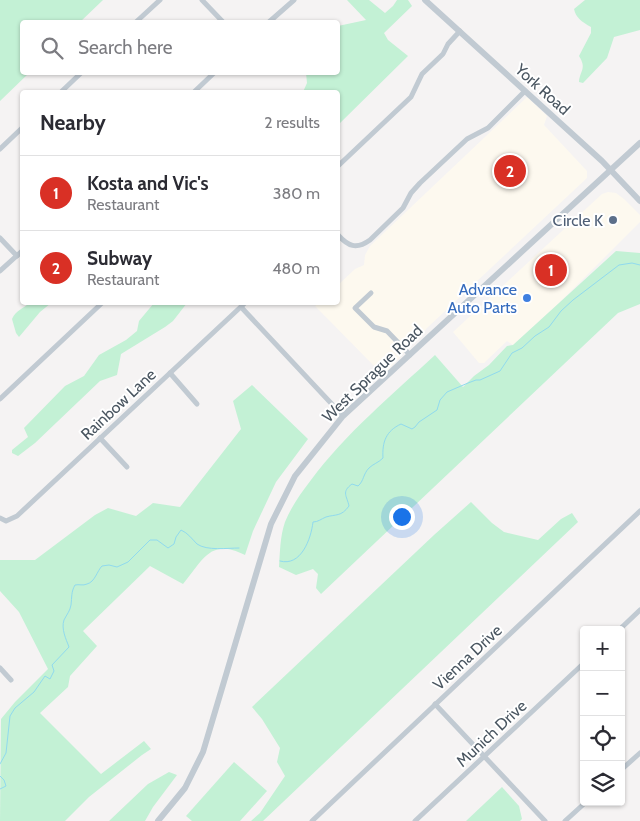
<!DOCTYPE html>
<html lang="en">
<head>
<meta charset="utf-8">
<style>
  body { margin:0; font-family:Cabin,sans-serif; background:#f2f2f3; color:#2b2b33 }
  .controls { position:absolute; right:15px; bottom:15px; display:grid; overflow:hidden; border-radius:5px; box-shadow:0 1px 4px #0004 }
  .controls button { width:45px; height:45px; display:grid; place-items:center; padding:0; border:0; border-bottom:1px solid #e1e1e2; background:#fff; color:#2b2b33; font:25px sans-serif }
  .you { position:absolute; left:401px; top:516px; width:18px; height:18px; margin:-12px; border:4px solid #fff; border-radius:50%; background:#1a73e8; box-shadow:0 0 0 8px #1a73e833 }
  .badge { display:grid; place-items:center; width:32px; height:32px; border-radius:50%; background:#d93025; color:#fff; font-size:16px; font-weight:700 }
  .pin { position:absolute; translate:-50% -50%; border:2px solid #fff; box-shadow:0 1px 5px #0006 }
  .list { margin:0; padding:0; list-style:none }
  h2 { display:flex; justify-content:space-between; align-items:center; height:65px; margin:0; padding:0 20px; font-size:21px }
  h2 small { font-size:16px; font-weight:400; color:#7c7c81 }
  .list li { display:grid; grid-template-columns:32px 1fr auto; gap:15px; align-items:center; box-sizing:border-box; height:75px; padding:0 20px; border-top:1px solid #e1e1e2 }
  .list b { display:block; font-size:19px; white-space:nowrap }
  .list p { margin:0; font-size:16px; white-space:nowrap; color:#7c7c81 }
  .list em { font-size:16px; font-style:normal; color:#7c7c81 }
  .icon { flex:none; width:28px; height:28px; fill:none; stroke:currentColor; stroke-width:2; stroke-linecap:round; stroke-linejoin:round }
  .map { position:relative; flex:none; width:640px; height:821px; overflow:hidden }
  .search { position:absolute; background:#fff; box-shadow:0 1px 4px #0004; left:20px; top:20px; width:320px; height:55px; display:flex; align-items:center; gap:12px; box-sizing:border-box; padding:0 18px; border-radius:5px; color:#7c7c81; font-size:19px }
  .panel { position:absolute; background:#fff; box-shadow:0 1px 4px #0004; left:20px; top:90px; width:320px; height:215px; border-radius:5px }
  .map>svg:first-child { display:block }
</style>
</head>
<body>
<div class="map">
<svg width="640" height="821" viewBox="0 0 640 821">
  <rect width="100%" height="100%" fill="#f5f3f3"/>
  <g fill="#fdf9ef">
    <path d="M 527,97 L 547,116 L 544,125 L 587,171 L 587,178 L 427,328 L 383,375 L 315,306 L 319,303 L 338,302 L 338,285 L 355,269 L 364,265 L 365,255 L 370,246 Z"/>
    <path d="M 608,192 L 616,193 L 624,199 L 640,215 L 640,222 L 561,301 L 513,345 L 507,341 L 484,363 L 479,363 L 453,332 L 602,194 Z"/>
  </g>
  <g fill="#c3f1d5">
    <path d="M 0,0 L 103,0 L 80,22 L 22,22 L 22,72 L 29,73 L 0,101 Z"/>
    <path d="M 347,0 L 369,0 L 385,13 L 393,6 L 397,0 L 408,0 L 412,6 L 384,33 L 388,40 L 408,56 L 338,125 L 338,92 L 303,92 L 307,83 L 306,73 L 338,72 L 338,26 L 366,20 Z"/>
    <path d="M 585,0 L 640,0 L 640,30 L 614,37 L 607,58 L 583,83 L 579,82 C 580,70 587,69 579,56 L 591,33 L 591,27 C 582,22 576,18 574,9 Z"/>
    <path d="M 616,251 L 640,253 L 640,304 L 618,313 L 321,594 L 316,588 L 318,574 L 313,569 L 296,575 L 279,567 C 280,553 280,536 285,522 C 291,507 301,493 311,480 C 346,433 392,395 435,355 L 463,387 L 474,376 L 489,365 L 507,346 L 513,345 Z"/>
    <path d="M 31,302 L 51,303 L 40,312 L 19,337 L 16,333 L 12,319 C 16,310 23,309 31,302 Z"/>
    <path d="M 154,303 L 187,303 L 173,321 L 165,327 L 121,354 L 117,375 L 100,381 L 35,443 L 18,456 L 12,453 L 12,450 L 28,437 L 24,428 L 65,386 L 84,376 L 99,355 L 126,340 L 137,331 L 139,321 Z"/>
    <path d="M 252,385 L 308,439 L 276,482 L 253,531 L 245,555 C 210,538 204,559 183,584 L 150,566 L 83,631 L 97,646 L 70,676 L 68,687 L 40,713 L 101,774 L 144,741 L 151,749 L 142,755 L 89,797 L 65,821 L 0,821 L 1,719 L 15,702 L 48,669 L 19,612 L 0,591 L 0,560 L 35,560 L 95,515 L 108,508 L 136,516 L 153,503 L 180,507 L 241,429 L 233,401 Z"/>
    <path d="M 471,502 L 492,523 L 504,532 L 538,540 L 561,519 L 572,513 L 578,522 L 263,821 L 251,821 L 260,813 L 285,776 L 277,762 L 280,748 L 262,719 L 252,707 L 434,535 Z"/>
    <path d="M 234,762 L 267,791 L 240,821 L 192,821 L 186,816 Z"/>
    <path d="M 169,772 L 177,775 L 153,807 L 145,821 L 109,821 L 148,784 Z"/>
    <path d="M 502,787 L 519,806 L 522,819 L 520,821 L 466,821 Z"/>
  </g>
  <g fill="none" stroke-linecap="round" stroke-linejoin="round">
    <g stroke="#90daee" stroke-width="1">
      <path d="M 280,561 C 301,567 311,539 313,522 C 318,522 321,519 326,517 C 336,514 341,517 349,506 C 347,496 341,492 352,484 L 358,486 C 364,481 363,474 369,468 C 373,464 378,463 383,458 C 382,442 386,431 401,424 L 412,429 L 415,427 L 419,422 L 437,410 L 440,400 L 447,392 L 468,383 L 476,380 L 480,380 L 500,371 L 512,353 L 522,348 L 535,336 L 549,327 L 561,311 L 573,300 L 619,265 L 632,263 L 640,265"/>
      <path d="M 0,764 L 6,753 L 10,716 L 15,708 L 34,692 L 45,676 L 50,679 L 54,671 L 52,665 L 69,647 C 66,639 61,629 64,620 C 67,614 70,611 71,605 C 72,597 71,592 75,585 C 79,584 83,586 87,584 C 95,582 97,571 102,566 L 109,565 L 117,567 L 128,562 L 150,540 L 157,540 L 168,548 L 174,544 L 176,537 L 181,530 C 188,533 192,539 197,544 C 207,551 227,548 239,548"/>
      <path d="M 0,776 L 4,780 L 6,786 L 0,789"/>
    </g>
    <g stroke="#c1cad2" stroke-width="5">
      <path d="M 202,0 L 223,22"/>
      <path d="M 136,22 L 160,0"/>
      <path d="M 269,22 L 294,0"/>
      <path d="M 61,92 L 82,72"/>
      <path d="M 194,92 L 215,72"/>
      <path d="M 0,149 L 22,128"/>
      <path d="M 338,166 L 411,97 L 422,74 L 443,54 L 448,44 L 460,31"/>
      <path d="M 338,235 C 348,246 356,250 370,240 L 403,208 L 411,193 L 420,183 L 467,139 L 488,128 L 525,91"/>
      <path d="M 0,238 L 17,256"/>
      <path d="M 0,271 L 22,251"/>
      <path d="M 371,293 L 355,308 L 374,327 L 387,331 L 410,355"/>
      <path d="M 241,307 L 343,416"/>
      <path d="M 170,373 L 197,404"/>
      <path d="M 0,399 L 103,302"/>
      <path d="M 100,438 L 127,467"/>
      <path d="M 0,518 L 6,521 L 17,516 L 246,302"/>
      <path d="M 619,630 L 640,610"/>
      <path d="M 0,668 L 11,680"/>
      <path d="M 435,704 L 545,821"/>
      <path d="M 621,770 L 640,753"/>
      <path d="M 312,821 L 640,511"/>
      <path d="M 415,821 L 584,663"/>
      <path d="M 565,821 L 586,802"/>
    </g>
    <g stroke="#c1cad2" stroke-width="6">
      <path d="M 425,0 L 602,161 L 640,201"/>
      <path d="M 158,821 L 185,788 L 203,752 L 271,524 L 295,476 L 343,416 L 640,143"/>
    </g>
  </g>
  <circle fill="#5c6f8a" stroke="#fff" stroke-width="2" cx="613" cy="220" r="5"/>
  <circle fill="#3f7fe0" stroke="#fff" stroke-width="2" cx="527" cy="298" r="5"/>
  <g text-anchor="middle" stroke-width="4" stroke-linejoin="round" paint-order="stroke">
    <g font-size="16" fill="#4a5661" stroke="#fff">
      <text transform="translate(543 89) rotate(42)" y="6">York Road</text>
      <text transform="translate(372 373) rotate(-44)" y="6">West Sprague Road</text>
      <text transform="translate(118 404) rotate(-43)" y="6">Rainbow Lane</text>
      <text transform="translate(467 657) rotate(-43)" y="6">Vienna Drive</text>
      <text transform="translate(491 733) rotate(-43)" y="6">Munich Drive</text>
    </g>
    <g font-size="16" fill="#4e5e75" stroke="#fff" text-anchor="end">
      <text x="603" y="226">Circle K</text>
    </g>
    <g font-size="16" fill="#366cbe" stroke="#fff" text-anchor="end">
      <text x="517" y="295">Advance<tspan x="517" dy="18">Auto Parts</tspan></text>
    </g>
  </g>
</svg>
<div class="controls">
<button>+</button>
<button>−</button>
<button><svg class="icon" aria-label="locate" viewBox="0 0 24 24"><circle cx="12" cy="12" r="6"/><path d="M12 2v4M12 18v4M2 12h4M18 12h4"/></svg></button>
<button><svg class="icon" aria-label="layers" viewBox="0 0 24 24"><path d="M12 4l9 5-9 5-9-5zM3 14l9 5 9-5"/></svg></button>
</div>
<div class="you"></div>
<div class="pin badge" style="left:551px;top:270px">1</div>
<div class="pin badge" style="left:510px;top:171px">2</div>
<div class="search"><svg class="icon" aria-label="search" viewBox="0 0 24 24"><circle cx="10" cy="10" r="6"/><path d="M15 15l6 6"/></svg>Search here</div>
<section class="panel">
<h2>Nearby<small>2 results</small></h2>
<ul class="list">
<li><span class="badge">1</span><div><b>Kosta and Vic's</b><p>Restaurant</p></div><em>380 m</em></li>
<li><span class="badge">2</span><div><b>Subway</b><p>Restaurant</p></div><em>480 m</em></li>
</ul>
</section>
</div>
</body>
</html>
